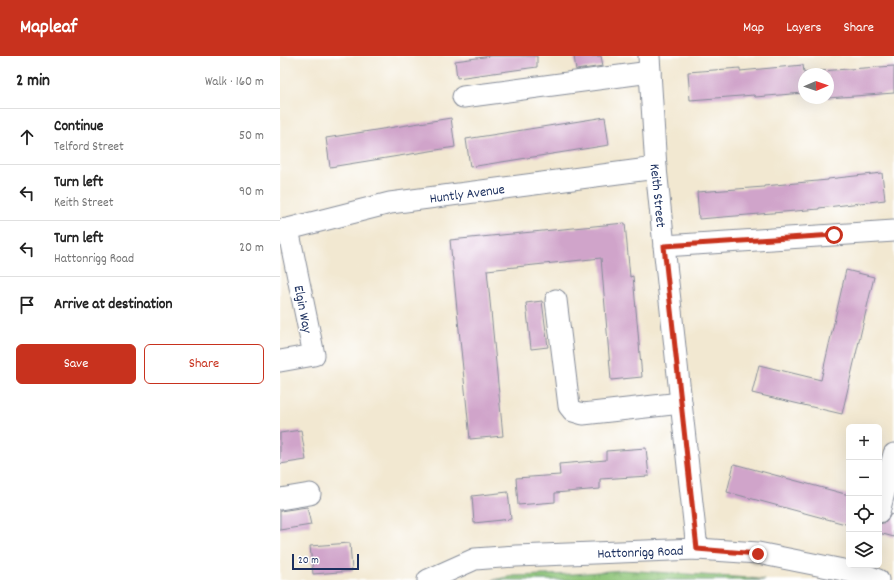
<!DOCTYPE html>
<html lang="en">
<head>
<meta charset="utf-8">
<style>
  body { margin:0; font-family:Dekko,sans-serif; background:#f6f6f6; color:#222 }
  .controls { position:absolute; right:12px; bottom:12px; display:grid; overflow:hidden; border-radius:6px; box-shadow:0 4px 16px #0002 }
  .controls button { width:36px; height:36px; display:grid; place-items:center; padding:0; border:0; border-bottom:1px solid #e0e0e0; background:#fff; color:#222; font:20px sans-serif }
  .compass { position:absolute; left:518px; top:12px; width:36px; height:36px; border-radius:50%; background:#fff; box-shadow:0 4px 16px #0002; rotate:88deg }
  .scale { position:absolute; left:12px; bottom:10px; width:67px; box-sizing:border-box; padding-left:4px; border:2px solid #1b2f5e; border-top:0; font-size:11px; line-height:14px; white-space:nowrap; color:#1b2f5e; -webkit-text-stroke:3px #fff; paint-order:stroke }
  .stop { position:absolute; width:12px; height:12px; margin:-9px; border:3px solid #c8321e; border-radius:50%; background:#fff }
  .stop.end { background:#c8321e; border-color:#fff; box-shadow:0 1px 4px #0008 }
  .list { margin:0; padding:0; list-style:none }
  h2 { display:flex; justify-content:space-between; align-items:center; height:52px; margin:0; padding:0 16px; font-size:17px }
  h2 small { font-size:13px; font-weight:400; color:#767676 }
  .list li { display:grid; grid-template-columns:26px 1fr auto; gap:12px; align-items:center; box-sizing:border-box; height:56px; padding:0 16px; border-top:1px solid #e0e0e0 }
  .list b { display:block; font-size:15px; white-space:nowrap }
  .list p { margin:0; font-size:13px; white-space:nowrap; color:#767676 }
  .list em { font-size:13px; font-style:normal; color:#767676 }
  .actions { display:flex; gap:8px; padding:12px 16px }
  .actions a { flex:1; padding:9px 0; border:1px solid #c8321e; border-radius:6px; text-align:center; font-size:14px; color:#c8321e }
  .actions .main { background:#c8321e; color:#fff }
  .icon { flex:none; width:22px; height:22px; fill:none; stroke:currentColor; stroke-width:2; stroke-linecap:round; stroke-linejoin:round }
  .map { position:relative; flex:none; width:614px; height:524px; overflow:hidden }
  header { display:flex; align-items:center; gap:24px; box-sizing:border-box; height:56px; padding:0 20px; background:#c8321e; color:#fff }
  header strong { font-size:19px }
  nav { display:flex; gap:22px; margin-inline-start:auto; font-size:14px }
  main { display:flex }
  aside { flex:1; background:#fff }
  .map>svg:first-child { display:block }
</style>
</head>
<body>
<header>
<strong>Mapleaf</strong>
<nav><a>Map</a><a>Layers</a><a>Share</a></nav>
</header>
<main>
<aside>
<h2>2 min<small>Walk · 160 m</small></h2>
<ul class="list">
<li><svg class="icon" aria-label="ahead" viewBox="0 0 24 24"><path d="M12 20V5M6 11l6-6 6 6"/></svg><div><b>Continue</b><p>Telford Street</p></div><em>50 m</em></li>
<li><svg class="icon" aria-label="left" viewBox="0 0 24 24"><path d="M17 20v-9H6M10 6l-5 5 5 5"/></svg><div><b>Turn left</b><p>Keith Street</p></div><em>90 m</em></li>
<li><svg class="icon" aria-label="left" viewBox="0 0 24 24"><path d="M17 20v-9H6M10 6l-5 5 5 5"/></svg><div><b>Turn left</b><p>Hattonrigg Road</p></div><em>20 m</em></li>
<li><svg class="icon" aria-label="arrive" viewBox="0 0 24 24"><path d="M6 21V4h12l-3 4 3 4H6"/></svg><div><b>Arrive at destination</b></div></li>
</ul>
<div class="actions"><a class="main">Save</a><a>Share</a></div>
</aside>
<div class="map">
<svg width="614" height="524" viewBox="0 0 614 524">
  <defs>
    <pattern id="park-crowns" width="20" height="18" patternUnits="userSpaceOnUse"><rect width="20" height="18" fill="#8dc477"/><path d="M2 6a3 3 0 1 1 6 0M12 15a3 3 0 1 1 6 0" fill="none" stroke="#72a065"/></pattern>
  </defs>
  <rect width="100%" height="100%" fill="#fff"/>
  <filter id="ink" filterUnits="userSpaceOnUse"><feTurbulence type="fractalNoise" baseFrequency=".025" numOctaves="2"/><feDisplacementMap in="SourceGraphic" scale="8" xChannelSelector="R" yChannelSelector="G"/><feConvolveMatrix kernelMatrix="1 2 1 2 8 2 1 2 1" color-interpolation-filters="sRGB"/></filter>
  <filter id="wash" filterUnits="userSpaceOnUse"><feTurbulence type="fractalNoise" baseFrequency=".012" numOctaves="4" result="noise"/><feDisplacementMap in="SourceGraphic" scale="16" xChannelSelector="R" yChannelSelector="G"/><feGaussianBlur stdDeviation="0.9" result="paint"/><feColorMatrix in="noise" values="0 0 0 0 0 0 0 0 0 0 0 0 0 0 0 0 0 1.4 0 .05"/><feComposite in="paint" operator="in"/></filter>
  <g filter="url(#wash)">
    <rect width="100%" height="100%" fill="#f2e8d1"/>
    <path fill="url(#park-crowns)" stroke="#547a6a" d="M 342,514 L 469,522 L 485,524 L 212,524 L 234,520 L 294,518 Z"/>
    <g id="blocks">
      <g fill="#d0a4ca">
        <path d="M 211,0 L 257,0 L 257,11 L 177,22 L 175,5 Z"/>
        <path d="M 294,0 L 321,0 L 323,10 L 296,14 Z"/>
        <path d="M 523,9 L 524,16 L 614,10 L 614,37 L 548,42 L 548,18 L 524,18 L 524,37 L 475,41 L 474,39 L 410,44 L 408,16 L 460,12 L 460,15 Z"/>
        <path d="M 325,61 L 329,89 L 190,111 L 186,83 Z"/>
        <path d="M 171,62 L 175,91 L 50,111 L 46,82 Z"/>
        <path d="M 602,117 L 605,144 L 539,152 L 539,153 L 480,158 L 419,163 L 417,136 L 484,131 L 484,130 L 548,124 L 548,123 Z"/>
        <path d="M 345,167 L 350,221 L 353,220 L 362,321 L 331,324 L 321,202 L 207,214 L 223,380 L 190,383 L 170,184 Z"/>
        <path d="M 566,214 L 594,221 L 562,358 L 472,337 L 479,309 L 541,324 Z"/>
        <path d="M 262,245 L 268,291 L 251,293 L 246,247 Z"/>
        <path d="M 21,374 L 26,404 L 0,408 L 0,377 Z"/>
        <path d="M 366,392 L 369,420 L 320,423 L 320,433 L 275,437 L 275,446 L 238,449 L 236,422 L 280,419 L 279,408 L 326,404 L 326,395 Z"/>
        <path d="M 454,408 L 569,439 L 569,469 L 447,436 Z"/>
        <path d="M 228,436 L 231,463 L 194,467 L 192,440 Z"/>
        <path d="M 27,451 L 31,469 L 0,474 L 0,455 Z"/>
        <path d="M 611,458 L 614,459 L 614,481 L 599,477 L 599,468 L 603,467 L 607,465 Z"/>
        <path d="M 70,487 L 72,515 L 33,518 L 30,490 Z"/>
      </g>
    </g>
  </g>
  <g filter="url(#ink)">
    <use href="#blocks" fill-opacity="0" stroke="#868c98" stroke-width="1"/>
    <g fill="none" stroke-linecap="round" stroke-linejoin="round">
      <g stroke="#868c98" stroke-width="23">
        <g id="minor">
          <path id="s1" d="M 369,0 L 376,112 L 384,190 L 417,493"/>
          <path d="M 183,41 L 370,16"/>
          <path id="s2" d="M 0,174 L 8,173 L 110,147 L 376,112"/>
          <path d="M 384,190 L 614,175"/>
          <path d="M 276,244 L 289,350 L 293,355 L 303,358 L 401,347"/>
          <path d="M 0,305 L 34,299 L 8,173"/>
          <path d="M 0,443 L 30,438"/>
          <path d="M 599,456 L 614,398"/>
          <path id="s3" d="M 148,524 L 195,503 L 236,500 L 417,493 L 478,497 L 583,518 L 598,524"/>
        </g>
      </g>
      <use href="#minor" stroke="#fff" stroke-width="21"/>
    </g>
  </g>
  <g fill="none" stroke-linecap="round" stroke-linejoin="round" filter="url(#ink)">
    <path stroke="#c8321e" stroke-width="5" d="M 478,498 L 417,493 L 384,190 L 554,179"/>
  </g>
  <g text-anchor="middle" stroke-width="3" stroke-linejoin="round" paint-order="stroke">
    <g font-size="14" fill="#1b2f5e" stroke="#fff">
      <text dy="5" stroke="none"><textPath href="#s2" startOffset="191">Huntly Avenue</textPath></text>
      <text dy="5" stroke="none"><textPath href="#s1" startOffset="140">Keith Street</textPath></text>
      <text transform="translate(24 253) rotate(79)" y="5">Elgin Way</text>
      <text dy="5" stroke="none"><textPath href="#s3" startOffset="217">Hattonrigg Road</textPath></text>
    </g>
  </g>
</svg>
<div class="controls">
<button>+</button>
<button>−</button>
<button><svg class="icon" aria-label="locate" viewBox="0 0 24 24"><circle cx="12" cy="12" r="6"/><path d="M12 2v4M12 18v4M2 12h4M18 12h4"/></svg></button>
<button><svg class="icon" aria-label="layers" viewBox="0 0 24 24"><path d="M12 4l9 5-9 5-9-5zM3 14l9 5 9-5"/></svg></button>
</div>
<svg class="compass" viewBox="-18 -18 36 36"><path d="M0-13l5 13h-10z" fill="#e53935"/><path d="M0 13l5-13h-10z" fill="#767676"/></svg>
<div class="scale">20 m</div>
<div class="stop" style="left:554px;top:179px"></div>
<div class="stop end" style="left:478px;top:498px"></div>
</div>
</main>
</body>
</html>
